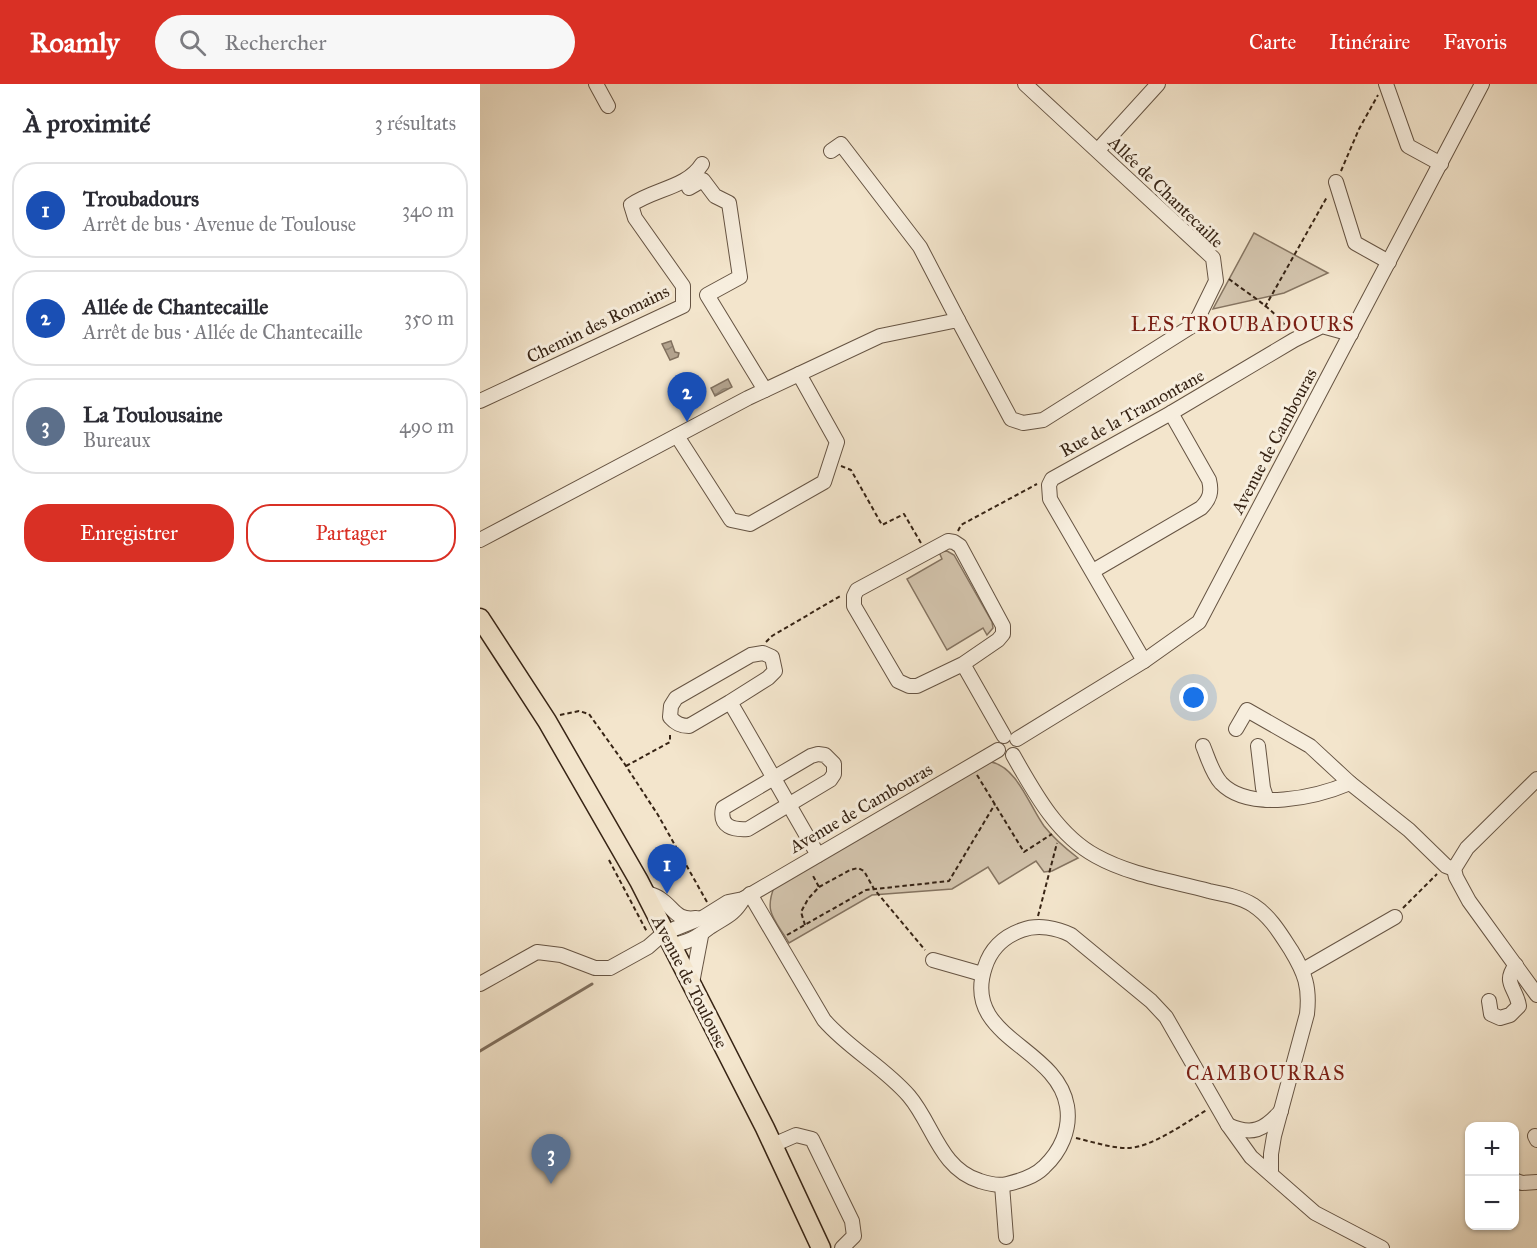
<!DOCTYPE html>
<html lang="fr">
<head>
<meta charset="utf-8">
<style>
  body { margin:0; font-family:"IM FELL Great Primer",serif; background:#f7f7f7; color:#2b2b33 }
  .controls { position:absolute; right:18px; bottom:18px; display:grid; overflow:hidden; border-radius:12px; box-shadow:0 2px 4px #0004 }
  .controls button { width:54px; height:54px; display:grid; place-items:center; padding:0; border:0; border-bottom:2px solid #e1e1e2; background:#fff; color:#2b2b33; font:30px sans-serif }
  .you { position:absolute; left:714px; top:614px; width:21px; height:21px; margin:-15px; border:4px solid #fff; border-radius:50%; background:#1a73e8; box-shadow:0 0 0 9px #1a73e833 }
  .badge { display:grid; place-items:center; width:39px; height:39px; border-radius:50%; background:#d93025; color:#fff; font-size:20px; font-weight:700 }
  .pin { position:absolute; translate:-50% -50px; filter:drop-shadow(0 2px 3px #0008) }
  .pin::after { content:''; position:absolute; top:32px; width:21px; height:18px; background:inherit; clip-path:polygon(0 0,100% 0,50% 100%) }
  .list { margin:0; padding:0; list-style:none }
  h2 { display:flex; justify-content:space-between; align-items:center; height:78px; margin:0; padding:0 24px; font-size:26px }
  h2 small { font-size:20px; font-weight:400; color:#7c7c81 }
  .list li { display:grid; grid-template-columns:39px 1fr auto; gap:18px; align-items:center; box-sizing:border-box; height:96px; margin:0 12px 12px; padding:0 12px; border:2px solid #e1e1e2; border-radius:24px }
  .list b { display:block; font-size:22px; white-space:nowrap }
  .list p { margin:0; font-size:20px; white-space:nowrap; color:#7c7c81 }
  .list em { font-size:20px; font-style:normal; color:#7c7c81 }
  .actions { display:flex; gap:12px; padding:18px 24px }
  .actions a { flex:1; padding:14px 0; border:2px solid #d93025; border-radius:24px; text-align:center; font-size:21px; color:#d93025 }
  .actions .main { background:#d93025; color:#fff }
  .icon { flex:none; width:33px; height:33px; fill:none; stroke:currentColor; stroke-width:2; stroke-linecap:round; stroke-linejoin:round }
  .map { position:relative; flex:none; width:1057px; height:1164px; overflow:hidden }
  header { display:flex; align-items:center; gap:36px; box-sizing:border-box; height:84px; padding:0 30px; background:#d93025; color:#fff }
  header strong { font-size:28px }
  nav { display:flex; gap:33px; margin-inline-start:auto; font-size:21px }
  .search { width:420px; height:54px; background:#f7f7f7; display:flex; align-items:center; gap:15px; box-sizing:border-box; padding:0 21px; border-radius:33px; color:#7c7c81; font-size:22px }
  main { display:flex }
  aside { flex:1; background:#fff }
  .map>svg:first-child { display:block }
</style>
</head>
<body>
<header>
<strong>Roamly</strong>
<div class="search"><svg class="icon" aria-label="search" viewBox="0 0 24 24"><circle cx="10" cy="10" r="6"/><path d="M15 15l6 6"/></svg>Rechercher</div>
<nav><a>Carte</a><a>Itinéraire</a><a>Favoris</a></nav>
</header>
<main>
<aside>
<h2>À proximité<small>3 résultats</small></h2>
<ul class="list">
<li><span class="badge" style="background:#1a4fb4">1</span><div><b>Troubadours</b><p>Arrêt de bus · Avenue de Toulouse</p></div><em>340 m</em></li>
<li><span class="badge" style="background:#1a4fb4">2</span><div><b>Allée de Chantecaille</b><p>Arrêt de bus · Allée de Chantecaille</p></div><em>350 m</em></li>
<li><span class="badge" style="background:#5c6f8a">3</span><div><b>La Toulousaine</b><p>Bureaux</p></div><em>490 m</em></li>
</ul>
<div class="actions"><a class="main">Enregistrer</a><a>Partager</a></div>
</aside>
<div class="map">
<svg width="1057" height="1164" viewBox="0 0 1057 1164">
  <defs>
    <pattern id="water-waves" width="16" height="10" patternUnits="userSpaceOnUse" patternTransform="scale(1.5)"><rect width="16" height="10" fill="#b3a38e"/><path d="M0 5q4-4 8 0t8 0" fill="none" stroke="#928573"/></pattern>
  </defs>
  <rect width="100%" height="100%" fill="#f3e5cc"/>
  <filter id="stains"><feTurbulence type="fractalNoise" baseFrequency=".00333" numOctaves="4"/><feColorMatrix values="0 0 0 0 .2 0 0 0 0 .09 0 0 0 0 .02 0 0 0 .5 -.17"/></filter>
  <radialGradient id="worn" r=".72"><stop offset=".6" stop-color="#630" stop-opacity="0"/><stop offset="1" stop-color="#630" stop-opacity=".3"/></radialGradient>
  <g fill="#d3c4ad" stroke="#857461" stroke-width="1.5">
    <path d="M 774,149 L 848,189 L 804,209 L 733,225 Z"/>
    <path d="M 467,467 L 474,471 L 512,538 L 513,544 L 507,551 L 503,544 L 467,566 L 427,495 L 462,475 L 459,468 Z"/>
    <path d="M 511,678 C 537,683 549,721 564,742 C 574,755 585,764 598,774 L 572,787 L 564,788 L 556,777 L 519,800 L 508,783 L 472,805 L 392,811 L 309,859 C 295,835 283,829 295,801 Z"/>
  </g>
  <g fill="url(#water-waves)" stroke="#81705e" stroke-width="1.5">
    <path d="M 191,257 L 195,268 L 199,269 L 198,273 L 190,276 L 182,260 Z"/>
    <path d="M 248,295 L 252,303 L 235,312 L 231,304 Z"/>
  </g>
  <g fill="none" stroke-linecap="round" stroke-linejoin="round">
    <path stroke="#81705e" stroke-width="3" d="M 0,967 L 112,900"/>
    <g stroke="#665443" stroke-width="16">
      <g id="minor">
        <path d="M 116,0 L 128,22"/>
        <path d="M 906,0 L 928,62 L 961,80"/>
        <path d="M 618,66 L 678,0"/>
        <path d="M 351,67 L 361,60 L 440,163 L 478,236"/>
        <path d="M 856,98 L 875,159 L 909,178"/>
        <path d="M 209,104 L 223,96 L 235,112 L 249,119 L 260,193 L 227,211 L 285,306"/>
        <path d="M 0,317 L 203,222 L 203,202 L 155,134 L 151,121 C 173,105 207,104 222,80"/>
        <path d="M 197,352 L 251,436 L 270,440 L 344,398 L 357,358 L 319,290"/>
        <path d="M 0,456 L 268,314 L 400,252 L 478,236 L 531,335 L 543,339 L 563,336 L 715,240 L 736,197 L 733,174 L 545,0"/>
        <path d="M 613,487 L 721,424 C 730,415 732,408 729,396 L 691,329"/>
        <path d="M 664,577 L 570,415 L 569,401 L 572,395 L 691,329 L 814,256 L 842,242 L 871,250"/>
        <path d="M 483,580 L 437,602 L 429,602 L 418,597 L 374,522 L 374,512 L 377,506 L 468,457 L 474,458 L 480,462 L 523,542 L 523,550 L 518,556 L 483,580 L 524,652"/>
        <path d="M 250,618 L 209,642 C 201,642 196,640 190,633 L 191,622 L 196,614 L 271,571 L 283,569 L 292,573 L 295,587 L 288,594 L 250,618 C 280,669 308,720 338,771"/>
        <path d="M 756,645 L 767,626 L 830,662 L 870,699 L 929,746 L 966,782 L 974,785"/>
        <path d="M 537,655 L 664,577 L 719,538 L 1002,0"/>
        <path d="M 723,662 C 728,674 732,689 741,699 C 770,729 837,713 870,699"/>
        <path d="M 778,662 L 783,704 L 787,716"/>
        <path d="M 338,670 L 345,671 L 354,680 L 354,690 L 350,696 L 268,745 C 253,746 239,743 243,724 L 331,672 Z"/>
        <path d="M 533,671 C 554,708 577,751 616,772 C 650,791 692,797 729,807 C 744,810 760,813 773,821 C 790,832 800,849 811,866 C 825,889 830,903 827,930 L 794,1052 L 791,1070 L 791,1090"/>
        <path d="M 1057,695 L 987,764 L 974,785 L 976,793 L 989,817 L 1057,911"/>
        <path d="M 165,808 C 169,810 175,811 179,814 C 194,823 195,837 216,834"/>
        <path d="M 270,810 L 344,936 C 369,965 404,983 429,1012 C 453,1040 460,1085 500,1097 C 509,1100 518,1102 527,1100 C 540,1097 554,1093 564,1083 C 580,1068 591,1046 587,1022 C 577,962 481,954 505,883 C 511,864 525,852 542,846 C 558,840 577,844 591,851 L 671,917 L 686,933 L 748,1041 L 771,1073 L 835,1129 L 902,1164"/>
        <path d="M 191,861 C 208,859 217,853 230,843 C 245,833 254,831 263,815"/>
        <path d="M 453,876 L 502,890"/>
        <path d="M 823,886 L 915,833"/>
        <path d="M 212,899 L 221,852"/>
        <path d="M 0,900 L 57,868 L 81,871 L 115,884 L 130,884 L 168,863 L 184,849 L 224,833 L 248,818 L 263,815 L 518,666"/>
        <path d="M 1009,917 L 1011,930 L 1020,934 L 1030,931 L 1039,922 C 1036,903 1022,899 1036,881"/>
        <path d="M 748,1041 C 772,1052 784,1046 801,1027"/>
        <path d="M 1055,1052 L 1057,1056"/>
        <path d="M 293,1061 L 316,1051 L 332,1055 L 372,1137 L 374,1152 L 362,1164"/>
        <path d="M 1034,1096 L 1042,1099 L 1057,1098"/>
        <path d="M 522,1101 L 526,1153"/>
      </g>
    </g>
    <g stroke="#372415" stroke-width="21">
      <path id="major" d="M 0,534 L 67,637 L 159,797 L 285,1044 L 341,1164"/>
    </g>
    <g stroke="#372415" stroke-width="2" stroke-dasharray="4.5 3" stroke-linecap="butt">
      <path d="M 861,87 L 879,45 L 898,11"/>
      <path d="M 749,195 C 768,210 795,225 808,246"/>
      <path d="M 785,223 L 847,113"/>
      <path d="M 361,382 L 371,386 L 402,441 L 424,430 L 441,459"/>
      <path d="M 478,447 L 481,441 L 557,400"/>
      <path d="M 286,558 L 292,552 L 362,511"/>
      <path d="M 80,631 L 99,627 L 109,630 L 144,679 L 178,731 L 227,818"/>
      <path d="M 146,682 L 190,658 L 190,648"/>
      <path d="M 497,691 L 544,768 L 572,750"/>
      <path d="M 129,776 L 167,848"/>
      <path d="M 339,803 L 370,786 L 378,784 L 384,787 L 394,805 L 445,866"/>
      <path d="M 923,824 L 957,790"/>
      <path d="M 558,832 L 577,759"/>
      <path d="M 325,841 L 321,828 L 328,815 L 339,803 L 332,790"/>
      <path d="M 307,851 L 386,806 L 469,797 L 515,720"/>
      <path d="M 596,1054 C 613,1058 631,1064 647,1064 C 672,1064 706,1038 727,1026"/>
    </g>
    <use href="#minor" stroke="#f7eede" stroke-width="14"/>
    <use href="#major" stroke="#f3e5cc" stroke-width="18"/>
  </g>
  <g text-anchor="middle" stroke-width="6" stroke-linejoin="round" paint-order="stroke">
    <g font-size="18" fill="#372415" stroke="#f7eede">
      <text transform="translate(686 108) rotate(44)" y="6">Allée de Chantecaille</text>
      <text transform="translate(118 240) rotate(-26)" y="6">Chemin des Romains</text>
      <text transform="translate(652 329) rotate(-29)" y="6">Rue de la Tramontane</text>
      <text transform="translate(794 357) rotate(-62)" y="6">Avenue de Cambouras</text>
      <text transform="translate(381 724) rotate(-30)" y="6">Avenue de Cambouras</text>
      <text transform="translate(210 898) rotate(63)" y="6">Avenue de Toulouse</text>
    </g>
    <g font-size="20" letter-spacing="1.5" fill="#7a1f14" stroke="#f7eede">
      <text x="763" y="247">LES TROUBADOURS</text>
      <text x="786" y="996">CAMBOURRAS</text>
    </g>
  </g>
  <rect width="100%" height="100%" filter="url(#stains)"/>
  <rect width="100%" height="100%" fill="url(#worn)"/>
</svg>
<div class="controls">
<button>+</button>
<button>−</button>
</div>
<div class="you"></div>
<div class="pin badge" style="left:187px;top:810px;background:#1a4fb4">1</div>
<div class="pin badge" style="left:207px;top:338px;background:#1a4fb4">2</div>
<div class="pin badge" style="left:71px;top:1100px;background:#5c6f8a">3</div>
</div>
</main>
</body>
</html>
